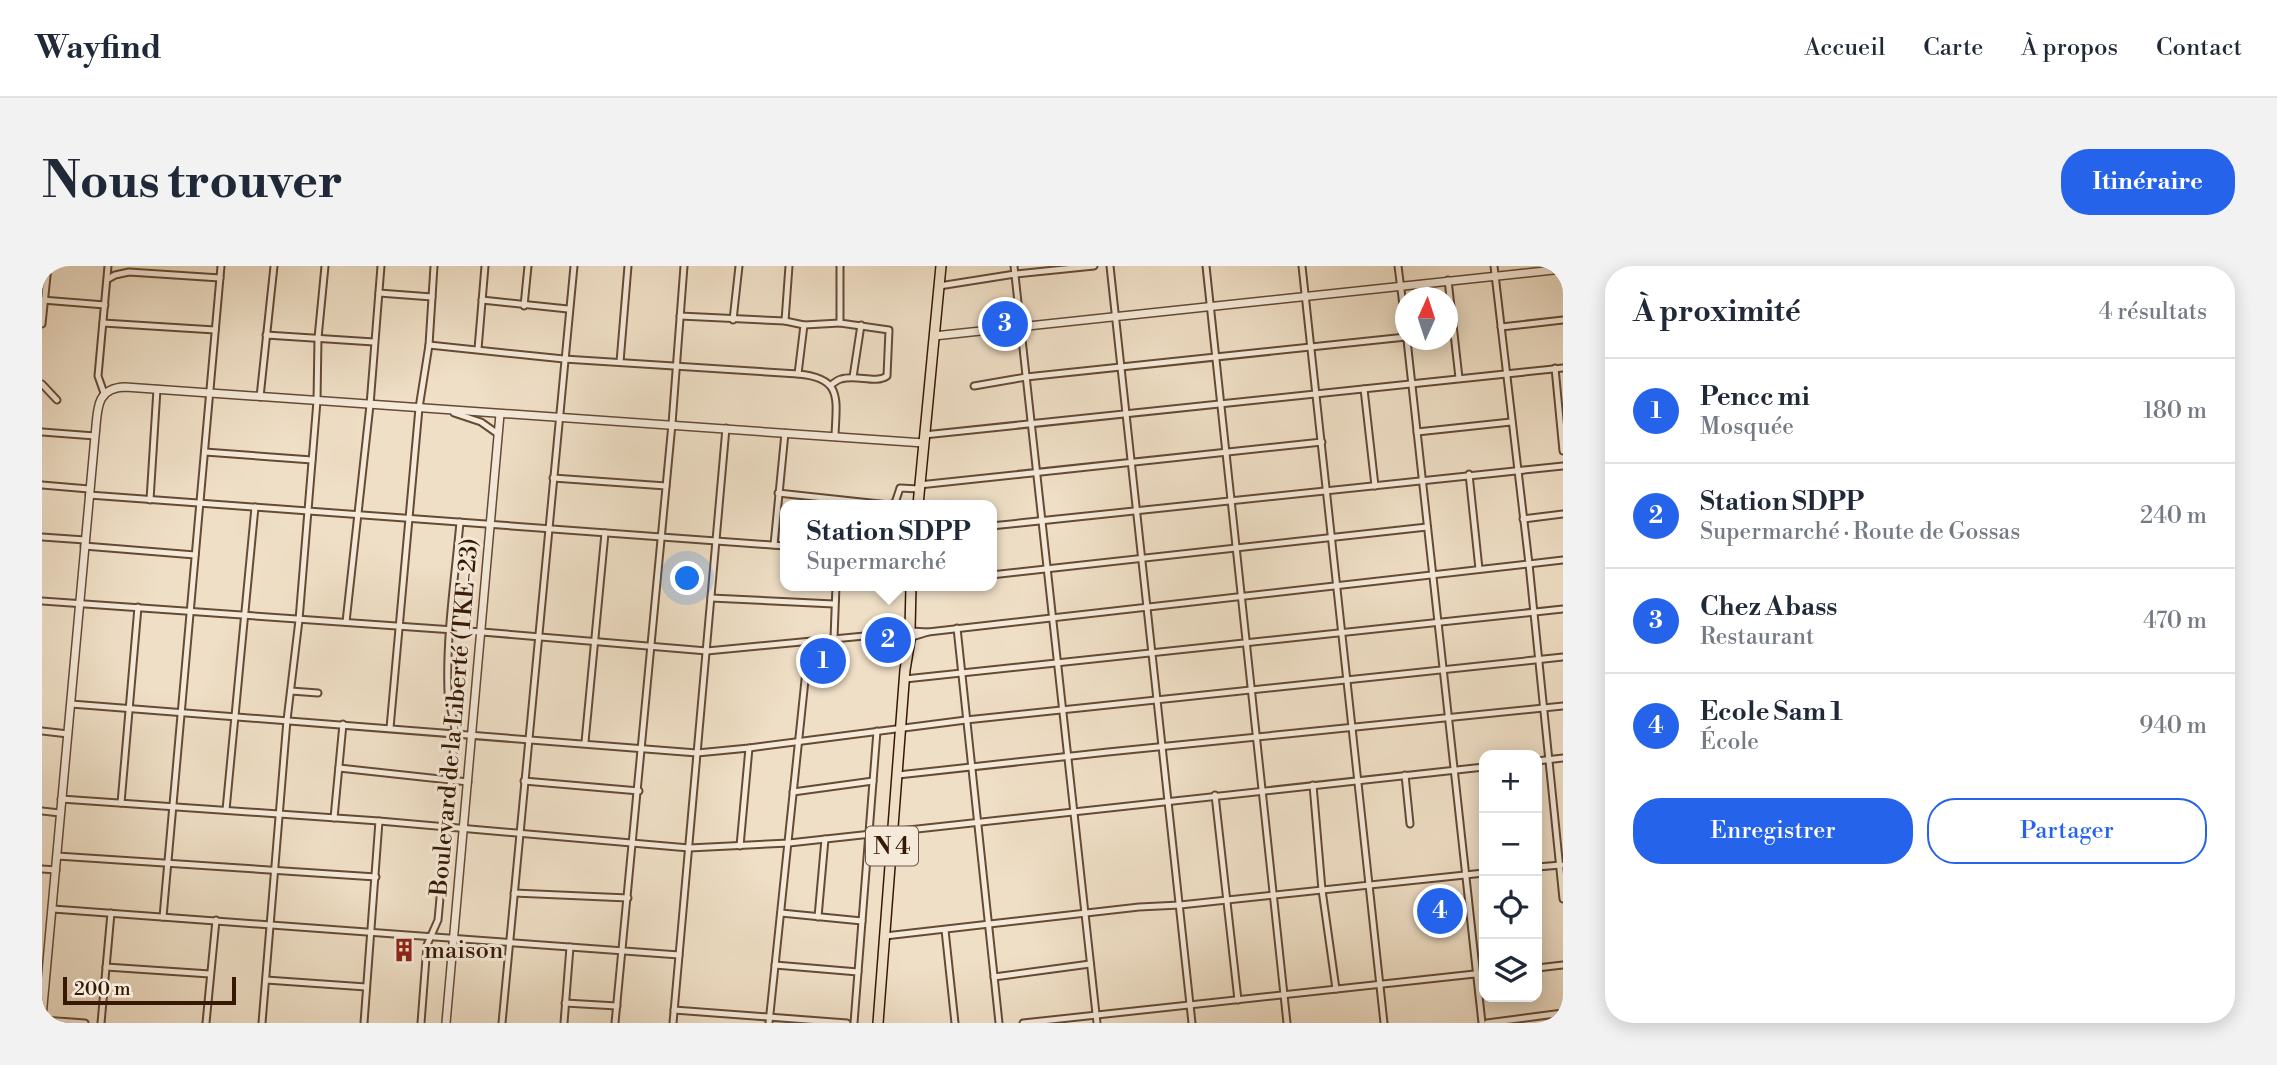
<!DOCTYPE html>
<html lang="fr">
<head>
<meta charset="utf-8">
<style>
  body { margin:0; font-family:"Libre Bodoni",serif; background:#f2f2f3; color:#1f2937 }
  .controls { position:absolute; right:21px; bottom:21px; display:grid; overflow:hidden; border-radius:14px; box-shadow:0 4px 18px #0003 }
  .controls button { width:63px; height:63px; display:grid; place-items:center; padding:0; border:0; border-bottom:2px solid #e0e1e3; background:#fff; color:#1f2937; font:35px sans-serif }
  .compass { position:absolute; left:1353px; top:21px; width:63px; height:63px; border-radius:50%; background:#fff; box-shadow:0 4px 18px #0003; rotate:3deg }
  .scale { position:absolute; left:21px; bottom:18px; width:173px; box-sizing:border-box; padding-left:7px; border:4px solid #371804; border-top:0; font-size:19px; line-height:24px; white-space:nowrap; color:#371804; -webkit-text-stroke:5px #f5eada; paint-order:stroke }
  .you { position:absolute; left:646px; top:313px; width:24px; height:24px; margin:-18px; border:5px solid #fff; border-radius:50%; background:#1a73e8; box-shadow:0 0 0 10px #1a73e833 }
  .badge { display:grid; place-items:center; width:46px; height:46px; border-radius:50%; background:#2563eb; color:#fff; font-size:23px; font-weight:700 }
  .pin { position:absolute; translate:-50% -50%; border:4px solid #fff; box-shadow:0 2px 7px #0006 }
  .popup { position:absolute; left:738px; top:234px; width:217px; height:91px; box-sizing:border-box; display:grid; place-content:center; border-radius:14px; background:#fff; filter:drop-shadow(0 2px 5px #0005); font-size:23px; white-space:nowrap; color:#747a83 }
  .popup b { font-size:26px; color:#1f2937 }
  .popup::after { content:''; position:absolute; left:50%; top:100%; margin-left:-14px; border:14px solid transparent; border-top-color:#fff }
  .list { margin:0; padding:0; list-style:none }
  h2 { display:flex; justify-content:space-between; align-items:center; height:91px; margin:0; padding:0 28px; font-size:30px }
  h2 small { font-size:23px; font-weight:400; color:#747a83 }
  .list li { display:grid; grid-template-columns:46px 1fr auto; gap:21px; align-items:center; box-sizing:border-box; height:105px; padding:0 28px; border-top:2px solid #e0e1e3 }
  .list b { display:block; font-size:26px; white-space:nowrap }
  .list p { margin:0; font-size:23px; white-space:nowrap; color:#747a83 }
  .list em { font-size:23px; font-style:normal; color:#747a83 }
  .actions { display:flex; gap:14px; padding:21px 28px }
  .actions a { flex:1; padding:16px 0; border:2px solid #2563eb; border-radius:28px; text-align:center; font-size:24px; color:#2563eb }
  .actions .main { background:#2563eb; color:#fff }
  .icon { flex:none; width:38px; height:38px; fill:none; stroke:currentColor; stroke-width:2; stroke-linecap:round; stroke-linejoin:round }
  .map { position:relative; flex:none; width:1521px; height:757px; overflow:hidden; border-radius:28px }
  header { display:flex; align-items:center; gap:42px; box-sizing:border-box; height:98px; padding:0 35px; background:#fff; border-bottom:2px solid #e0e1e3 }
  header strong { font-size:33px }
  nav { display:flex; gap:38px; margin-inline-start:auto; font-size:24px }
  .intro { display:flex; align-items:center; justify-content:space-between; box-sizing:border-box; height:168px; padding:0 42px }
  h1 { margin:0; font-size:49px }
  .button { padding:18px 32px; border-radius:28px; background:#2563eb; color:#fff; font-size:24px; font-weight:700 }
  main { display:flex; gap:42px; padding:0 42px }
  aside { flex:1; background:#fff; border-radius:28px; box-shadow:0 4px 18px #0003 }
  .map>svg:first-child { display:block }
</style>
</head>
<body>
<header>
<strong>Wayfind</strong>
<nav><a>Accueil</a><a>Carte</a><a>À propos</a><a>Contact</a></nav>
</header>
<div class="intro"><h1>Nous trouver</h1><a class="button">Itinéraire</a></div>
<main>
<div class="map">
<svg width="1521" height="757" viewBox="0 0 1521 757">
  <rect width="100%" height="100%" fill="#efdfc6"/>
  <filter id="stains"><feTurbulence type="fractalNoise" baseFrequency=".00286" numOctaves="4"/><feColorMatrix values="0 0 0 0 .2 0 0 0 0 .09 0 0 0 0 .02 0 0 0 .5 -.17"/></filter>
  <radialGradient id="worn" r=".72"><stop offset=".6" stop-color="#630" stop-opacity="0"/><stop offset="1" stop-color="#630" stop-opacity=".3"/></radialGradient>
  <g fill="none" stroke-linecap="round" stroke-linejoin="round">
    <g stroke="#654a34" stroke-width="9">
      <g id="minor">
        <path d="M 972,0 L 1055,757"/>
        <path d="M 1068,0 L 1150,757"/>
        <path d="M 1164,0 L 1245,757"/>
        <path d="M 1260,0 L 1342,757"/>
        <path d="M 1356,0 L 1364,63"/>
        <path d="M 1452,0 L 1487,298 L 1521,633"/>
        <path d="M 66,13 L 73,9 L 87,6 L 178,12"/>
        <path d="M 1406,14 L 1417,112"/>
        <path d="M 897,20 L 973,8 L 1052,0"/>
        <path d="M 337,27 L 390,31"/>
        <path d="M 0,34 L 63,39"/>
        <path d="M 440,34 L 526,43"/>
        <path d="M 482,40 L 486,0"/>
        <path d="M 638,50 L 743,55 L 762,59 L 756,108 C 802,112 794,134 793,171"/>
        <path d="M 691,54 L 697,0"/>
        <path d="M 743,55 L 747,0"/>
        <path d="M 61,57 L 173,64"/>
        <path d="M 0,58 L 6,0"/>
        <path d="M 762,59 L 798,57"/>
        <path d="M 1459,61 L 1521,54"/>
        <path d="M 224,69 L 332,76"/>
        <path d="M 1365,74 L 1440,757"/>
        <path d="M 387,79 L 522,93 L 756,108"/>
        <path d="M 436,83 L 443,0"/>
        <path d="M 578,96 L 586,0"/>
        <path d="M 1513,102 L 1521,185"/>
        <path d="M 811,111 L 819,59"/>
        <path d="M 0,118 L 15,134"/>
        <path d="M 789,119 C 792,117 795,114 799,113 C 814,108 834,118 845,110 L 847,64 L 798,57 L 798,0"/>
        <path d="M 932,120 L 984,111 L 1364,71"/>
        <path d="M 1322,123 L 1333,220"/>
        <path d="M 62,127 L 56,110 L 66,0"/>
        <path d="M 218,131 L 232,0"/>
        <path d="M 412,147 L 439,156 L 456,168"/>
        <path d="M 0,166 L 53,170"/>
        <path d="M 1375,166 L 1469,156"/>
        <path d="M 882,169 L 1521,102"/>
        <path d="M 163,186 L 270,194"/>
        <path d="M 1427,208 L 1437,303"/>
        <path d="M 511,212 L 624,220"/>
        <path d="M 0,219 L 47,223"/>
        <path d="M 877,219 L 1280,176"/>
        <path d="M 736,227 L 847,239 L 853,237 L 858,222 L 877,223"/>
        <path d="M 47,229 L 743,280"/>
        <path d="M 108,234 L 115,123"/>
        <path d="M 1481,253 L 1521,248"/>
        <path d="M 949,260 L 1521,200"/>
        <path d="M 0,271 L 43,274"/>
        <path d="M 732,279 L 743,167"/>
        <path d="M 42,280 L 153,289"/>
        <path d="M 949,309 L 1385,261"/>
        <path d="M 669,332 L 792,338"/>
        <path d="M 0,335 L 440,366 L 665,385 L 833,369"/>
        <path d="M 304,356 L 328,139 L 339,0"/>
        <path d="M 915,362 L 957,757"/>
        <path d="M 869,365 L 886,366 L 870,371"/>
        <path d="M 886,366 L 1521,294"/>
        <path d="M 792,372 L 794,320"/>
        <path d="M 855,372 L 833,369 L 856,365"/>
        <path d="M 863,413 L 1521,343"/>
        <path d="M 249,425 L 276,427"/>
        <path d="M 29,438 L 655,487 L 707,482 L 924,454 L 1521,391"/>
        <path d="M 348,462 L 377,142 L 387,79 L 392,0"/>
        <path d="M 0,465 L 26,468"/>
        <path d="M 543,476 L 563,267"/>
        <path d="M 1495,495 L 1521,492"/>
        <path d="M 297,502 L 426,516"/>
        <path d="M 856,509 L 1066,486 L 1521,440"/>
        <path d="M 1363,509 L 1368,558"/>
        <path d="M 482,515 L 597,525"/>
        <path d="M 1271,519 L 1280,624 L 1294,723"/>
        <path d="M 751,526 L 831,515"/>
        <path d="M 1173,529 L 1196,734"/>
        <path d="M 19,533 L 337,555 L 647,582 L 747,577 L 1442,501"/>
        <path d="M 79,537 L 96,341"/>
        <path d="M 184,544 L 213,241"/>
        <path d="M 0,545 L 18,547"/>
        <path d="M 292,552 L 301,458"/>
        <path d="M 698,580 L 707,482"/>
        <path d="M 15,590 L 334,611"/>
        <path d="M 1495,601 L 1519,599"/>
        <path d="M 0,603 L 14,604"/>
        <path d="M 472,627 L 586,632"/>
        <path d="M 11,643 L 637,689"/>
        <path d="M 739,647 L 820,655"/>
        <path d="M 121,651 L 179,0"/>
        <path d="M 776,651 L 783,573"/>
        <path d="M 903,664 L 913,757"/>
        <path d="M 843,670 L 1097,641 L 1138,639 L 1442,607"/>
        <path d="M 733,699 L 816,706"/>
        <path d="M 64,701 L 168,708"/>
        <path d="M 1495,702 L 1521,699"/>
        <path d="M 952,711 L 1048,698"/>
        <path d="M 224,714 L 324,721"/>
        <path d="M 523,737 L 575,740"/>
        <path d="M 632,744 L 805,757"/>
        <path d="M 0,754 L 43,757"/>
        <path d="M 59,757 L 69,647"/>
        <path d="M 164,757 L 174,654"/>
        <path d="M 220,757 L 245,454 L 257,354 L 275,135 L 276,72 L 283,0"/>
        <path d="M 322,757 L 337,555"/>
        <path d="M 379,757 L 385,679 L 396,654 L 413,467 C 413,452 406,440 406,425 C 404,369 413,312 418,256"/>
        <path d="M 460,757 L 532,0"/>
        <path d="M 522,757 L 528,681"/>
        <path d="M 573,757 L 630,158 L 642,0"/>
        <path d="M 631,757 L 684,162"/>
        <path d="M 727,757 L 767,376"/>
        <path d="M 812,757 L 835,465"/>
        <path d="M 981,757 L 1442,707"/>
        <path d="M 1445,757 L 1521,747"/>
      </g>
    </g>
    <g stroke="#654a34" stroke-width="10">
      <g id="tertiary">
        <path d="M 892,70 L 1521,3"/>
        <path d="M 0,751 L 53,170 C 56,146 52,122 83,121 L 882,177"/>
        <path d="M 404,757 L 458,148"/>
      </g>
    </g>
    <g stroke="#371804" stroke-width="12">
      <g id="primary">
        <path d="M 876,239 L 899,0"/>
        <circle cx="862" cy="369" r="7"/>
        <path d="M 868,364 L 869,320"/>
        <path d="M 836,757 L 863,404 L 868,374"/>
      </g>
    </g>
    <use href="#minor" stroke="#f5eada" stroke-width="5"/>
    <use href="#tertiary" stroke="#f5eada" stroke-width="7"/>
    <use href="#primary" stroke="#efdfc6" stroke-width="9"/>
  </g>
  <defs>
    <g id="building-bare" transform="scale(1.89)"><path d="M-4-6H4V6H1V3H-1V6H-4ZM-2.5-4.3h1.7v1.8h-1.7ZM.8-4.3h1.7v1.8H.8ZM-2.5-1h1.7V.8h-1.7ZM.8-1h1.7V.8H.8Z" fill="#8f2418" stroke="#f5eada" stroke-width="2.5" paint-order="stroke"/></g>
  </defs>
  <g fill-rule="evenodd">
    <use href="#building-bare" x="362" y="684"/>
  </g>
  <g text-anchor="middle" stroke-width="6" stroke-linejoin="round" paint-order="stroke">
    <rect fill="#f5eada" stroke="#705744" stroke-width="2" x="824" y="560.5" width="52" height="39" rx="5"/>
    <g font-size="23" font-weight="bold" fill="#371804">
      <text x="850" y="588">N 4</text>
    </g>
    <g font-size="24" fill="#371804" stroke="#f5eada">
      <text transform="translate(412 451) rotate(-85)" y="8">Boulevard de la Liberté (TKE-23)</text>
    </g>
    <g font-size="24" fill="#371804" stroke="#f5eada" text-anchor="start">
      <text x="382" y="692">maison</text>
    </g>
  </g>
  <rect width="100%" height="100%" filter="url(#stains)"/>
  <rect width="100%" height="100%" fill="url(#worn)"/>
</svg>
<div class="controls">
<button>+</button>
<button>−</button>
<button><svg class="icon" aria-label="locate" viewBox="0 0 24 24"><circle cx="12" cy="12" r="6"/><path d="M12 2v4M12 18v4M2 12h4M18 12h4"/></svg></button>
<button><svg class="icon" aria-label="layers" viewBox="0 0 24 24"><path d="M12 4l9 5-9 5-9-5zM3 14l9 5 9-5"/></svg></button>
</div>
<svg class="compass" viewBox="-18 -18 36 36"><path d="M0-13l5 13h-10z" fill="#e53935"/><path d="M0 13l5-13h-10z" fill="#747a83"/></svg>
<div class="scale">200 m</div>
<div class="you"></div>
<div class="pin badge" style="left:781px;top:395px">1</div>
<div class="pin badge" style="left:846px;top:374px">2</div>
<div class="popup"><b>Station SDPP</b>Supermarché</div>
<div class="pin badge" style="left:963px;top:58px">3</div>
<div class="pin badge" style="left:1398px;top:645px">4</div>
</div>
<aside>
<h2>À proximité<small>4 résultats</small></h2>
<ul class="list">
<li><span class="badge">1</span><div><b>Pencc mi</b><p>Mosquée</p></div><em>180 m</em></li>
<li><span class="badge">2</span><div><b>Station SDPP</b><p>Supermarché · Route de Gossas</p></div><em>240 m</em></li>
<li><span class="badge">3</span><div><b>Chez Abass</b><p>Restaurant</p></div><em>470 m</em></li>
<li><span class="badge">4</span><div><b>Ecole Sam 1</b><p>École</p></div><em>940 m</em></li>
</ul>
<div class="actions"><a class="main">Enregistrer</a><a>Partager</a></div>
</aside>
</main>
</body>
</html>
